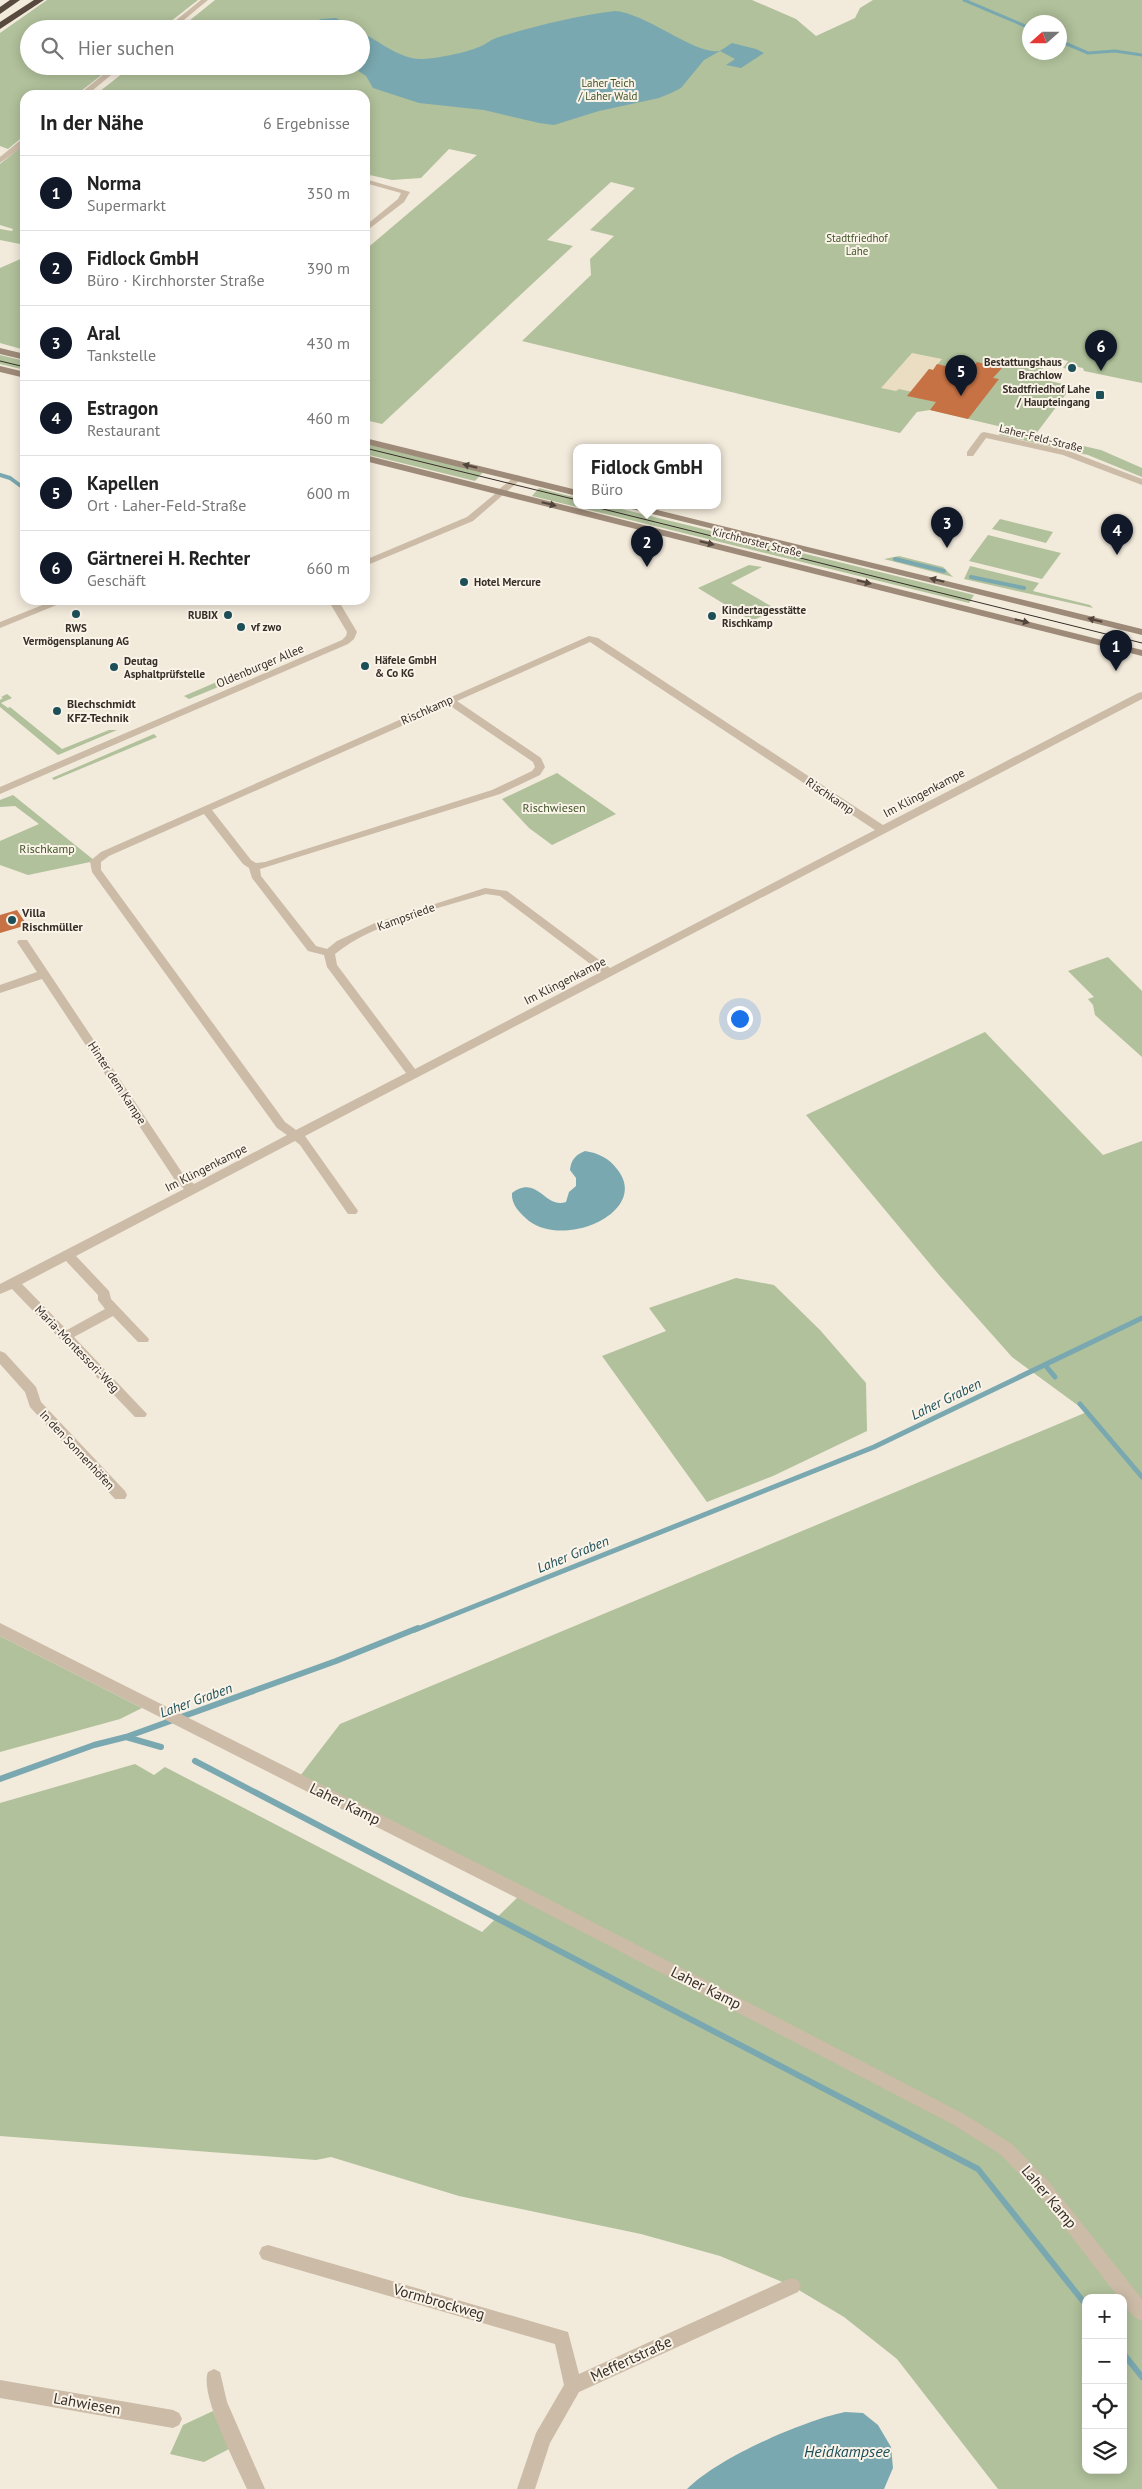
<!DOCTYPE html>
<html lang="de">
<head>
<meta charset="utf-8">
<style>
  body { margin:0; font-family:"PT Sans",sans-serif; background:#f2f2f2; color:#222 }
  .controls { position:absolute; right:15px; bottom:15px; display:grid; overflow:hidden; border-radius:10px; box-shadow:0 2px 12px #0003 }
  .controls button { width:45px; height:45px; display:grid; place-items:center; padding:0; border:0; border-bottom:1px solid #e0e0e0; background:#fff; color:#222; font:25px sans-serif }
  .compass { position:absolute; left:1022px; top:15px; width:45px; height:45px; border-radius:50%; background:#fff; box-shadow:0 2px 12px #0003; rotate:249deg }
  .you { position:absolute; left:739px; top:1018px; width:18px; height:18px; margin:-12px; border:4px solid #fff; border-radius:50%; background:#1a73e8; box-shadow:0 0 0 8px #1a73e833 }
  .badge { display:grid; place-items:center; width:32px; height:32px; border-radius:50%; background:#111827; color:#fff; font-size:16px; font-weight:700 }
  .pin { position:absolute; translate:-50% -41px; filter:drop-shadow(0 1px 2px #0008) }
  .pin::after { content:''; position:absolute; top:26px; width:18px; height:15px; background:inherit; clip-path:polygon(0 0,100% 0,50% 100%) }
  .popup { position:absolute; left:573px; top:444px; width:148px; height:65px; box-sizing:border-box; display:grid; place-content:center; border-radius:10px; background:#fff; filter:drop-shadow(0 1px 4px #0005); font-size:16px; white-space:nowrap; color:#767676 }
  .popup b { font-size:19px; color:#222 }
  .popup::after { content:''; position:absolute; left:50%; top:100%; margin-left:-10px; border:10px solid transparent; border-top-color:#fff }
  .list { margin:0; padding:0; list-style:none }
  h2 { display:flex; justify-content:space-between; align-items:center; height:65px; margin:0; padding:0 20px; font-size:21px }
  h2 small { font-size:16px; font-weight:400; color:#767676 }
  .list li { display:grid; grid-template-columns:32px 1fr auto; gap:15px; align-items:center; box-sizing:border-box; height:75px; padding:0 20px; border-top:1px solid #e0e0e0 }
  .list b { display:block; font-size:19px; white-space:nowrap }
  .list p { margin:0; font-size:16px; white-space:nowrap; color:#767676 }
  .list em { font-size:16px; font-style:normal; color:#767676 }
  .icon { flex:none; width:28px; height:28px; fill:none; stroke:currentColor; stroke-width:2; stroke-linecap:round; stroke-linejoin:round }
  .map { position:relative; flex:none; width:1142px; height:2489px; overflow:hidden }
  .search { position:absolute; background:#fff; box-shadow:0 2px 12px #0003; left:20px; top:20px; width:350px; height:55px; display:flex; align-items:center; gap:12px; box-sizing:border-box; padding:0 18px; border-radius:28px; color:#767676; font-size:19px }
  .panel { position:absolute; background:#fff; box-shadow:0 2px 12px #0003; left:20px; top:90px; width:350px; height:515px; border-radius:15px }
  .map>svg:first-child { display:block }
</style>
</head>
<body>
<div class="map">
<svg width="1142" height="2489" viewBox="0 0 1142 2489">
  <rect width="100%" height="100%" fill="#f2eadb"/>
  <g fill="#b1c19b" fill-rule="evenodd">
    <path d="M 47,0 L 198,0 L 161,29 L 29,29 L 29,66 L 113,66 L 76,95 L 25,95 L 25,135 L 8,149 L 0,146 L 0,33 Z"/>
    <path d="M 215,0 L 752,0 L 796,19 L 816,36 L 855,18 L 860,8 L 873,0 L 1142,0 L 1142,383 L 1084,371 L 1083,368 L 1078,367 L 1075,370 L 1063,368 L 1068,361 L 1051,357 L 1036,378 L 1072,386 L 1035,435 L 1101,450 L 1142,468 L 1142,477 L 1088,455 L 999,435 L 1001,430 L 1032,434 L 930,410 L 917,412 L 900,433 L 522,341 L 591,275 L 590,259 L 614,236 L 590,230 L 635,188 L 611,182 L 547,240 L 573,246 L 382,424 L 365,420 L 365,250 L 477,155 L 449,149 L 421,178 L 392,180 L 365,174 L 365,95 L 95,95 L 132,66 L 361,66 L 361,29 L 179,29 ZM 1030,22 L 1060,22 L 1060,52 L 1030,52 Z"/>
    <path d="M 25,144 L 25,245 L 0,240 L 0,229 L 12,231 L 13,229 L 0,225 L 0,164 Z"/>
    <path d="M 25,257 L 25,350 L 0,343 L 0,268 Z"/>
    <path d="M 0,355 L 25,361 L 25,370 L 0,364 Z"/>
    <path d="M 365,444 L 483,472 L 475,481 L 365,454 Z"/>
    <path d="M 539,488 L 577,498 L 577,506 L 609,506 L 974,595 L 969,603 L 532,496 Z"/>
    <path d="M 1000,519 L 1053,532 L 1046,543 L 992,529 Z"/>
    <path d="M 988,535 L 1061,553 L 1042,579 L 969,561 Z"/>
    <path d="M 899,556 L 943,567 L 953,577 L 884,559 Z"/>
    <path d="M 749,565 L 762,567 L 731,583 L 776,609 L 752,621 L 698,588 Z"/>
    <path d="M 970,566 L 1039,583 L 1033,591 L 1090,605 L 1093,608 L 964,579 Z"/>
    <path d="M 240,672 L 245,676 L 189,699 L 184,696 Z"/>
    <path d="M 7,694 L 12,698 L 1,703 L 8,708 L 10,707 L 62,749 L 109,730 L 117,730 L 58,755 L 0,707 L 0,700 L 3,698 L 1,697 Z"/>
    <path d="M 154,734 L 157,737 L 54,780 L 52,778 Z"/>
    <path d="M 557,773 L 616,814 L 552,845 L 529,828 L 502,799 Z"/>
    <path d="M 13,795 L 95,861 L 28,875 L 0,865 L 0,841 L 39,824 L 15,806 L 0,807 L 0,800 Z"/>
    <path d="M 1108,957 L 1142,991 L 1142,1057 L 1095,1015 L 1093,1005 L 1088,999 L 1094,997 L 1068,971 Z"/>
    <path d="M 985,1032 L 1103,1155 L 1142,1141 L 1142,2489 L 998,2489 L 897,2359 L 844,2317 L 792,2286 L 720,2256 L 641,2234 L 459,2196 L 331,2157 L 316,2160 L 0,2136 L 0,1803 L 135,1764 L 154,1775 L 165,1767 L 482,1932 L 521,1894 L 297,1780 L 340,1724 L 1087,1412 L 1012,1357 L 940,1276 L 806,1115 ZM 1086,2298 L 1123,2298 L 1123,2470 L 1086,2470 Z"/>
    <path d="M 736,1278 L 774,1285 L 820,1330 L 866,1383 L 867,1431 L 773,1476 L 707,1502 L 602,1356 L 666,1331 L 649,1308 Z"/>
    <path d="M 0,1636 L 142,1708 L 120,1719 L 0,1752 Z"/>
    <path d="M 213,2411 L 229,2449 L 204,2462 L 170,2454 L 183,2425 Z"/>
  </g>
  <path fill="#eaddc2" d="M 912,353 L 942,359 L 933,370 L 929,369 L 926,373 L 935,397 L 899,389 L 896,391 L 881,388 Z"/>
  <g fill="#7aa8b0">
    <path d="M 615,11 C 646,13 695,55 719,51 C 723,50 728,45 732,43 L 756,49 L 764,53 L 741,68 L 726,65 L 735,59 L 720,51 L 704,60 L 681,88 L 671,93 L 659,98 L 599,111 L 554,125 L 539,123 L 484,110 L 419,103 L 373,88 L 366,76 L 351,66 L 361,66 L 361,32 C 379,41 398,58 420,59 C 435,59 465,53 479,47 C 485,45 490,40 496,38 C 534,26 576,16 615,11 Z"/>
    <path d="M 336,18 L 356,29 L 299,29 L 321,19 Z"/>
    <path d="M 585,1151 C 598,1153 609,1158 617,1169 C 651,1211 566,1249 529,1221 C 520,1213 511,1205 512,1193 C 538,1174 544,1209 566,1202 L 569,1192 L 576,1186 L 576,1178 L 570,1170 C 571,1159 576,1155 585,1151 Z"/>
    <path d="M 845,2412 L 863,2413 L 878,2425 L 891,2447 L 893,2468 L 884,2489 L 687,2489 C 718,2458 802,2421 845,2412 Z"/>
  </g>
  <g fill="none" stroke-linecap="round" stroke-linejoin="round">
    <g stroke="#7aa8b0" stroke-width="3">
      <path d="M 964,0 L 1030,28"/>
      <path d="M 1060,41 L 1088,53 L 1115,51 L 1142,55"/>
    </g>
    <g stroke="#7aa8b0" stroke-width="4">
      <path d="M 0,475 L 10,478 L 25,489"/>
      <path d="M 895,559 L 944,571"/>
      <path d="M 971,577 L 1024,588"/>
    </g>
    <g stroke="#7aa8b0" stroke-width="5">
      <path d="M 1045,1365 L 1055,1377"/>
      <path d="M 1080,1404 L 1142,1477"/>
      <path d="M 415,1630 L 874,1447 L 1142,1318"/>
    </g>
    <g stroke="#7aa8b0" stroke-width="6">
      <path d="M 126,1737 L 161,1747"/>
      <path d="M 195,1761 L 978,2169 L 1086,2305"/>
      <path d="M 0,1779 L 94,1745 L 126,1737 L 336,1661 L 418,1628"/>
      <path d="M 1123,2353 L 1142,2377"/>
    </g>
  </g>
  <g fill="#c77244">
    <path d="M 977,362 L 1002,368 L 993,378 L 999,379 L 968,419 L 930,410 L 936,402 L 907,396 L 929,369 L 933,370 L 937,364 L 953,368 L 958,363 L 974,366 Z"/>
    <path d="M 17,910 L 27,925 L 0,933 L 0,915 Z"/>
  </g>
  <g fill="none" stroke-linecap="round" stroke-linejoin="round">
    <path fill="#cbbba7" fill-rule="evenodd" d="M 214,2369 L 220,2372 L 227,2402 L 265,2489 L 247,2489 C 237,2466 199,2394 208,2372 Z"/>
    <g fill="#cbbba7" fill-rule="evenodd">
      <path d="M 201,0 L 208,0 L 173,29 L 165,29 Z"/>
      <path d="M 114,66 L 122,66 L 87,95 L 78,95 Z"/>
      <path d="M 22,139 L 25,139 L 25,145 L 0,163 L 0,157 Z"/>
      <path d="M 365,179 L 410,192 L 404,202 L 365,232 L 365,226 L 398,199 L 401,193 L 365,183 Z"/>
      <path d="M 984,432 L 1069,451 L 1142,479 L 1142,485 L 1063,455 L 986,438 L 973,456 L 967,456 L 967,452 L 981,433 Z"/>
      <path d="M 501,489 L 506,492 L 504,494 L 473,521 L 365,566 L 365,560 L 467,517 Z"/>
      <path d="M 55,600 L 69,600 L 0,628 L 0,622 Z"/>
      <path d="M 328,600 L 338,600 L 357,632 L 354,639 L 348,644 L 0,794 L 0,787 L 342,640 L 346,636 L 347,632 Z"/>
      <path d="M 589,636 L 598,638 L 883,825 L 1138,693 L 1142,692 L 1142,699 L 305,1136 L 356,1208 L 358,1211 L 356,1214 L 348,1214 L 300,1145 L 295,1141 L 76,1256 L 109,1291 L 111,1299 L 149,1339 L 148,1342 L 138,1342 L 113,1316 L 74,1337 L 147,1414 L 145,1417 L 135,1417 L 12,1289 L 0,1294 L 0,1284 L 184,1189 L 175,1180 L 42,979 L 0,993 L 0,985 L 37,972 L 17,942 L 19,940 L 27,940 L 183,1174 L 194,1184 L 287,1135 L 277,1128 L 92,872 L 90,861 L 101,852 ZM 590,642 L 875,830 L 610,968 L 507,891 L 485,888 L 375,923 L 337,941 L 327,949 L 316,946 L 261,876 L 260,869 L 500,794 L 540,775 L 545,767 L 541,758 L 457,701 ZM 449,705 L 533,762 L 535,767 L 532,771 L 492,790 L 265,862 L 256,863 L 251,860 L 212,810 ZM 204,814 L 243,864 L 249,868 L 252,878 L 308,951 L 324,955 L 327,967 L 406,1073 L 296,1130 L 285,1122 L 101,870 L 101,862 L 109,856 ZM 486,894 L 500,896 L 601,972 L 415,1069 L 337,965 L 335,954 C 375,922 437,909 486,894 ZM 66,1261 L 98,1295 L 98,1300 L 105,1309 L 67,1330 L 22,1284 Z"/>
      <path d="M 0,1351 L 5,1353 L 36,1387 L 41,1402 L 125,1491 L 127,1495 L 125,1499 L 115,1499 L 30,1407 L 25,1392 L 0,1364 Z"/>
      <path d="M 0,1623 L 527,1888 L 964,2114 L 1012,2144 L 1049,2182 L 1142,2299 L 1142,2321 C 1134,2318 1123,2307 1123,2298 L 1119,2298 L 1037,2192 L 1000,2154 L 952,2124 L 517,1898 L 0,1636 Z"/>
      <path d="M 268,2245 L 568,2332 L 579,2374 L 786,2280 L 792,2278 L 798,2280 L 801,2286 L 798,2292 L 579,2392 L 550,2443 L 535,2489 L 517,2489 L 536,2433 L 564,2385 L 555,2344 L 268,2261 L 262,2259 L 259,2253 L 262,2247 Z"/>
      <path d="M 0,2380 L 173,2410 L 179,2413 L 182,2419 L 179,2425 L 173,2428 L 0,2398 Z"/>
    </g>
    <path fill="#cbbba7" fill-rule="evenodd" d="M 517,475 L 520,476 L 520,480 L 504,494 L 498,494 L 498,490 Z"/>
    <g fill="#9e8a78" fill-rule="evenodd">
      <path d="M 0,348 L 25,354 L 25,360 L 0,354 Z"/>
      <path d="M 0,366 L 25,372 L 25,378 L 0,372 Z"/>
      <path d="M 365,438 L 577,490 L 577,496 L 365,444 Z"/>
      <path d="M 365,455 L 1142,650 L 1142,656 L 365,461 Z"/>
      <path d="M 626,506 L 641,506 L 1142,629 L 1142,635 L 628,508 Z"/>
    </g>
    <g fill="#58493f" fill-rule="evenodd">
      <path d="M 10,0 L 20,0 L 0,14 L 0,7 Z"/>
      <path d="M 34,0 L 44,0 L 0,29 L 0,22 Z"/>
    </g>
    <g stroke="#372e28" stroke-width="1">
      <path d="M 0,361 L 25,367"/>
      <path d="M 365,448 L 577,500"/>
      <path d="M 591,506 L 1142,643"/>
    </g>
  </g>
  <defs><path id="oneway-solid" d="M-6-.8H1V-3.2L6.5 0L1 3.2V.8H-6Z" transform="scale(1.25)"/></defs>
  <g fill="#51453c">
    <use href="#oneway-solid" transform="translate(470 466) rotate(-166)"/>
    <use href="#oneway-solid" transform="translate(549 504) rotate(14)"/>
    <use href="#oneway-solid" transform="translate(707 543) rotate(14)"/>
    <use href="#oneway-solid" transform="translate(937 580) rotate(-166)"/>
    <use href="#oneway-solid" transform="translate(864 582) rotate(14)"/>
    <use href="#oneway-solid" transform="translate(1095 620) rotate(-166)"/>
    <use href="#oneway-solid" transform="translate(1022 621) rotate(14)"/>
  </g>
  <g fill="#1d4f59" stroke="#faf3e8" stroke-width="2">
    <circle cx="1072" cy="368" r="5"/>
    <rect x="1095" y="390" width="10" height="10" rx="2.5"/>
    <circle cx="464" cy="582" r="5"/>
    <circle cx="76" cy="614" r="5"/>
    <circle cx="228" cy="615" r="5"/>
    <circle cx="712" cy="616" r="5"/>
    <circle cx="241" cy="627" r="5"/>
    <circle cx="365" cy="666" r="5"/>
    <circle cx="114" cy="667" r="5"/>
    <circle cx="57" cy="711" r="5"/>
    <circle cx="12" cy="920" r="5"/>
  </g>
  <g text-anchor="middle" stroke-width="4" stroke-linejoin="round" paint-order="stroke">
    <g font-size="11" fill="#42552b" stroke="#faf3e8">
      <text x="608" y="87">Laher Teich<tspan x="608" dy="13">/ Laher Wald</tspan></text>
      <text x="857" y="242">Stadtfriedhof<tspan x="857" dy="13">Lahe</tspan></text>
    </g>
    <g font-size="11" font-weight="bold" fill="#372e28" stroke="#faf3e8" text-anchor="start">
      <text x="1062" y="366" text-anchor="end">Bestattungshaus<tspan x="1062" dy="13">Brachlow</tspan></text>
      <text x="1090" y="393" text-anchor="end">Stadtfriedhof Lahe<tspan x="1090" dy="13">/ Haupteingang</tspan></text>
      <text x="474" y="586">Hotel Mercure</text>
      <text x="722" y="614">Kindertagesstätte<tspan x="722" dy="13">Rischkamp</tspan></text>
      <text x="218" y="619" text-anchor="end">RUBIX</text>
      <text x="251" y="631">vf zwo</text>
      <text x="76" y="632" text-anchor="middle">RWS<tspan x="76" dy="13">Vermögensplanung AG</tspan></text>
      <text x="375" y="664">Häfele GmbH<tspan x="375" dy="13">&amp; Co KG</tspan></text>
      <text x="124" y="665">Deutag<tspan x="124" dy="13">Asphaltprüfstelle</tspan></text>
    </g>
    <g font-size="11" fill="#372e28" stroke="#faf3e8">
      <text transform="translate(1041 438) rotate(14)" y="4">Laher-Feld-Straße</text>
      <text transform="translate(757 542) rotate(14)" y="4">Kirchhorster Straße</text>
    </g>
    <g font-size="12" fill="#372e28" stroke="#faf3e8">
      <text transform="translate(260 666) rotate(-23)" y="4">Oldenburger Allee</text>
      <text transform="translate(427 710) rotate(-24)" y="4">Rischkamp</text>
      <text transform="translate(924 793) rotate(-28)" y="4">Im Klingenkampe</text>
      <text transform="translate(830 796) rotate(34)" y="4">Rischkamp</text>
      <text transform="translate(406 917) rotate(-20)" y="4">Kampsriede</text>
      <text transform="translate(565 981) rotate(-27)" y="4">Im Klingenkampe</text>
      <text transform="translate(117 1083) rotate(57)" y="4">Hinter dem Kampe</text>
      <text transform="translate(206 1168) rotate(-27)" y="4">Im Klingenkampe</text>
      <text transform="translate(77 1349) rotate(46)" y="4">Maria-Montessori-Weg</text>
      <text transform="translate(77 1450) rotate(47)" y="4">In den Sonnenhöfen</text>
    </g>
    <g font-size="12" font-weight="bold" fill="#372e28" stroke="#faf3e8" text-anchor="start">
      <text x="67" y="708">Blechschmidt<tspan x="67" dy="14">KFZ-Technik</tspan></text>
      <text x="22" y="917">Villa<tspan x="22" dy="14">Rischmüller</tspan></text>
    </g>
    <g font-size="12" fill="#42552b" stroke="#faf3e8">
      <text x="554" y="812">Rischwiesen</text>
      <text x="47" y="853">Rischkamp</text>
    </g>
    <g font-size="14" font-style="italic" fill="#1d4f59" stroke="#faf3e8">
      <text transform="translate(946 1399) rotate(-26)" y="5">Laher Graben</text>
      <text transform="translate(573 1554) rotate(-22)" y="5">Laher Graben</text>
      <text transform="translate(196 1700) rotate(-20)" y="5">Laher Graben</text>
    </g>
    <g font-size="15" fill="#372e28" stroke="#faf3e8">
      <text transform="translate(345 1804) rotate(26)" y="5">Laher Kamp</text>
      <text transform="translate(706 1988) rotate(27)" y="5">Laher Kamp</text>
      <text transform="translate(1049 2197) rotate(50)" y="5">Laher Kamp</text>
      <text transform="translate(439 2302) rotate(16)" y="5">Vormbrockweg</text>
      <text transform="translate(631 2359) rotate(-25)" y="5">Meffertstraße</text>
      <text transform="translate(87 2404) rotate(10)" y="5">Lahwiesen</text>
    </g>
    <g font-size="16" font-style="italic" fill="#1d4f59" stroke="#faf3e8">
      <text x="847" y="2457">Heidkampsee</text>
    </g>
  </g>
</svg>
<div class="controls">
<button>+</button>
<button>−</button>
<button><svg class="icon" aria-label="locate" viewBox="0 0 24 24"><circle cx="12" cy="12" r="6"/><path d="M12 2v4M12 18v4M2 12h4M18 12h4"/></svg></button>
<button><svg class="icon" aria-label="layers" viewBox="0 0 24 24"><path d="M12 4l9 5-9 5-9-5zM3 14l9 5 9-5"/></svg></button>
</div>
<svg class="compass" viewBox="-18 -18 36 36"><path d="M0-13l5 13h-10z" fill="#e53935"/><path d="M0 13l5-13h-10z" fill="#767676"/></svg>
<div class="you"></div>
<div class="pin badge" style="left:1116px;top:671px">1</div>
<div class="pin badge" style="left:647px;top:567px">2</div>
<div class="popup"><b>Fidlock GmbH</b>Büro</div>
<div class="pin badge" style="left:947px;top:548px">3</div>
<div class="pin badge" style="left:1117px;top:555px">4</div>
<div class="pin badge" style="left:961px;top:396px">5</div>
<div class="pin badge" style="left:1101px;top:371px">6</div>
<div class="search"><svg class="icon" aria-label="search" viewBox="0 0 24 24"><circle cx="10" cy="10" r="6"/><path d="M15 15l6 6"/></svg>Hier suchen</div>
<section class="panel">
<h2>In der Nähe<small>6 Ergebnisse</small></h2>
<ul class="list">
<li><span class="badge">1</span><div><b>Norma</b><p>Supermarkt</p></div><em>350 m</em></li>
<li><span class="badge">2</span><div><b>Fidlock GmbH</b><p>Büro · Kirchhorster Straße</p></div><em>390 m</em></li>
<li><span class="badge">3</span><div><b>Aral</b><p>Tankstelle</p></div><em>430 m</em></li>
<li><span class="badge">4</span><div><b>Estragon</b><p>Restaurant</p></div><em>460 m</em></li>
<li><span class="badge">5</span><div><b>Kapellen</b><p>Ort · Laher-Feld-Straße</p></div><em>600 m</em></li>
<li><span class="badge">6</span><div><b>Gärtnerei H. Rechter</b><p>Geschäft</p></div><em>660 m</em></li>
</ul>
</section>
</div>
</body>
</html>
